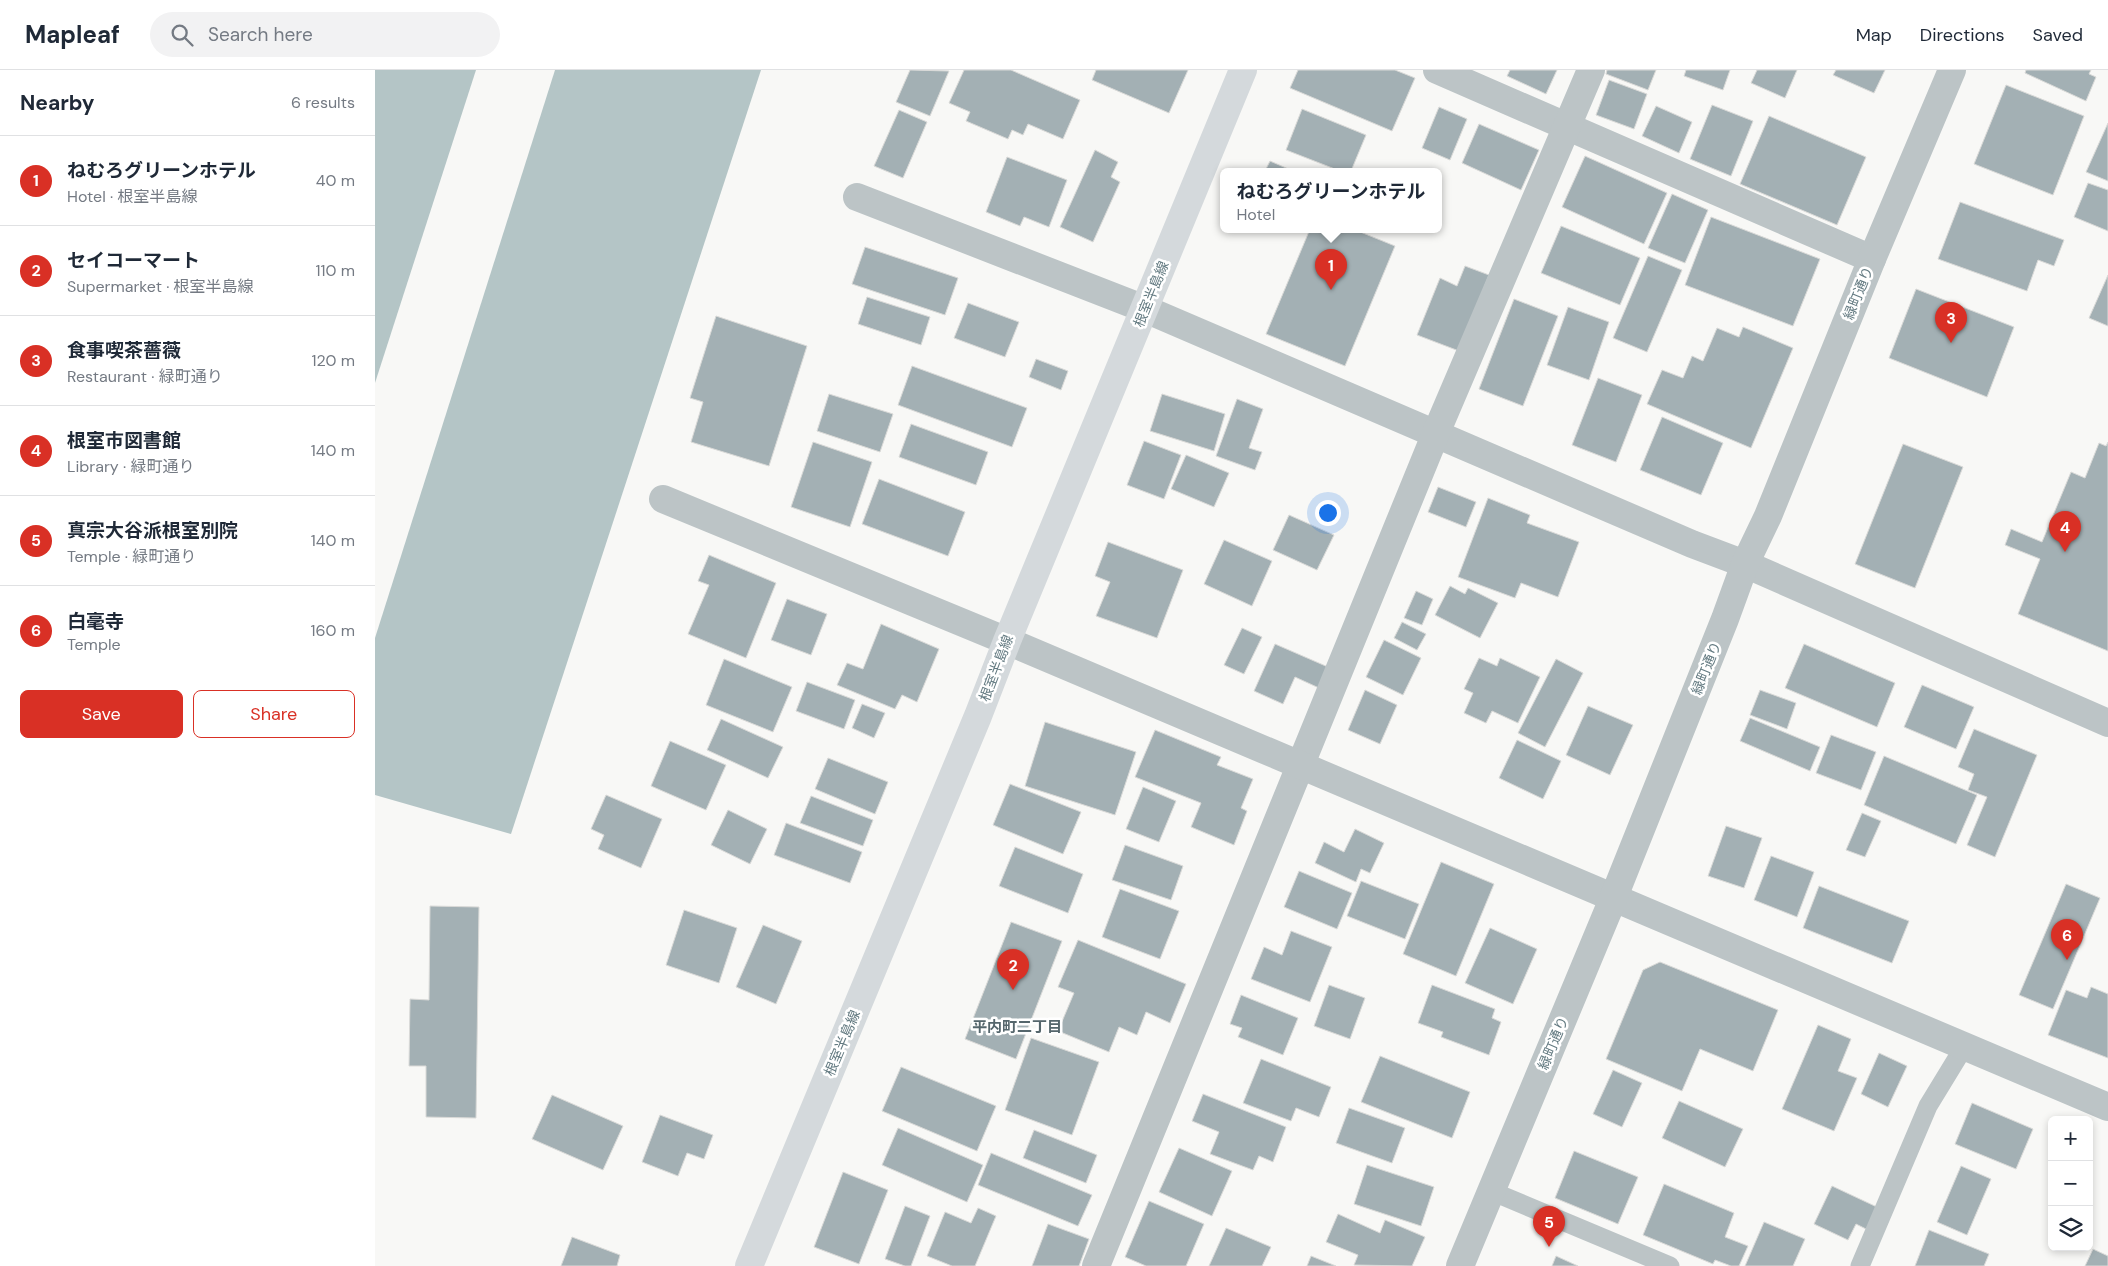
<!DOCTYPE html>
<html lang="en">
<head>
<meta charset="utf-8">
<style>
  body { margin:0; font-family:"DM Sans","Noto Sans JP",sans-serif; background:#f2f2f3; color:#1f2937 }
  .controls { position:absolute; right:15px; bottom:15px; display:grid; overflow:hidden; border-radius:8px; box-shadow:0 2px 8px #0003 }
  .controls button { width:45px; height:45px; display:grid; place-items:center; padding:0; border:0; border-bottom:1px solid #e0e1e3; background:#fff; color:#1f2937; font:25px sans-serif }
  .you { position:absolute; left:952px; top:442px; width:18px; height:18px; margin:-12px; border:4px solid #fff; border-radius:50%; background:#1a73e8; box-shadow:0 0 0 8px #1a73e833 }
  .badge { display:grid; place-items:center; width:32px; height:32px; border-radius:50%; background:#d93025; color:#fff; font-size:16px; font-weight:700 }
  .pin { position:absolute; translate:-50% -41px; filter:drop-shadow(0 1px 2px #0008) }
  .pin::after { content:''; position:absolute; top:26px; width:18px; height:15px; background:inherit; clip-path:polygon(0 0,100% 0,50% 100%) }
  .popup { position:absolute; left:845px; top:98px; width:222px; height:65px; box-sizing:border-box; display:grid; place-content:center; border-radius:8px; background:#fff; filter:drop-shadow(0 1px 4px #0005); font-size:16px; white-space:nowrap; color:#747a83 }
  .popup b { font-size:19px; color:#1f2937 }
  .popup::after { content:''; position:absolute; left:50%; top:100%; margin-left:-10px; border:10px solid transparent; border-top-color:#fff }
  .list { margin:0; padding:0; list-style:none }
  h2 { display:flex; justify-content:space-between; align-items:center; height:65px; margin:0; padding:0 20px; font-size:21px }
  h2 small { font-size:16px; font-weight:400; color:#747a83 }
  .list li { display:grid; grid-template-columns:32px 1fr auto; gap:15px; align-items:center; box-sizing:border-box; height:90px; padding:0 20px; border-top:1px solid #e0e1e3 }
  .list b { display:block; font-size:19px; white-space:nowrap }
  .list p { margin:0; font-size:16px; white-space:nowrap; color:#747a83 }
  .list em { font-size:16px; font-style:normal; color:#747a83 }
  .actions { display:flex; gap:10px; padding:15px 20px }
  .actions a { flex:1; padding:11px 0; border:1px solid #d93025; border-radius:8px; text-align:center; font-size:18px; color:#d93025 }
  .actions .main { background:#d93025; color:#fff }
  .icon { flex:none; width:28px; height:28px; fill:none; stroke:currentColor; stroke-width:2; stroke-linecap:round; stroke-linejoin:round }
  .map { position:relative; flex:none; width:1733px; height:1196px; overflow:hidden }
  header { display:flex; align-items:center; gap:30px; box-sizing:border-box; height:70px; padding:0 25px; background:#fff; border-bottom:1px solid #e0e1e3 }
  header strong { font-size:24px }
  nav { display:flex; gap:28px; margin-inline-start:auto; font-size:18px }
  .search { width:350px; height:45px; background:#f2f2f3; display:flex; align-items:center; gap:12px; box-sizing:border-box; padding:0 18px; border-radius:28px; color:#747a83; font-size:19px }
  main { display:flex }
  aside { flex:1; background:#fff }
  .map>svg:first-child { display:block }
</style>
</head>
<body>
<header>
<strong>Mapleaf</strong>
<div class="search"><svg class="icon" aria-label="search" viewBox="0 0 24 24"><circle cx="10" cy="10" r="6"/><path d="M15 15l6 6"/></svg>Search here</div>
<nav><a>Map</a><a>Directions</a><a>Saved</a></nav>
</header>
<main>
<aside>
<h2>Nearby<small>6 results</small></h2>
<ul class="list">
<li><span class="badge">1</span><div><b>ねむろグリーンホテル</b><p>Hotel · 根室半島線</p></div><em>40 m</em></li>
<li><span class="badge">2</span><div><b>セイコーマート</b><p>Supermarket · 根室半島線</p></div><em>110 m</em></li>
<li><span class="badge">3</span><div><b>食事喫茶薔薇</b><p>Restaurant · 緑町通り</p></div><em>120 m</em></li>
<li><span class="badge">4</span><div><b>根室市図書館</b><p>Library · 緑町通り</p></div><em>140 m</em></li>
<li><span class="badge">5</span><div><b>真宗大谷派根室別院</b><p>Temple · 緑町通り</p></div><em>140 m</em></li>
<li><span class="badge">6</span><div><b>白毫寺</b><p>Temple</p></div><em>160 m</em></li>
</ul>
<div class="actions"><a class="main">Save</a><a>Share</a></div>
</aside>
<div class="map">
<svg width="1733" height="1196" viewBox="0 0 1733 1196">
  <rect width="100%" height="100%" fill="#f8f8f6"/>
  <path fill="#b4c5c6" d="M 0,0 L 386,0 L 136,764 L 0,725 Z"/>
  <path fill="#f8f8f6" d="M 101,0 L 180,0 L 0,568 L 0,313 Z"/>
  <g fill="#a3b0b4" stroke="#dadad8">
    <path d="M 535,0 L 574,1 L 555,46 L 521,32 Z"/>
    <path d="M 589,0 L 636,0 L 705,30 L 688,69 L 653,54 L 648,65 L 637,60 L 633,69 L 591,51 L 595,42 L 574,33 Z"/>
    <path d="M 721,0 L 813,0 L 794,43 L 717,10 Z"/>
    <path d="M 923,0 L 1020,0 L 1040,8 L 1017,61 L 915,18 Z"/>
    <path d="M 1135,0 L 1182,0 L 1171,24 L 1132,6 Z"/>
    <path d="M 1232,0 L 1281,0 L 1273,20 L 1231,4 Z"/>
    <path d="M 1311,0 L 1355,0 L 1348,20 L 1309,6 Z"/>
    <path d="M 1382,0 L 1422,0 L 1410,28 L 1376,13 Z"/>
    <path d="M 1461,0 L 1510,0 L 1499,23 L 1458,5 Z"/>
    <path d="M 1651,0 L 1716,0 L 1714,4 L 1721,7 L 1711,31 L 1650,3 Z"/>
    <path d="M 1234,10 L 1272,24 L 1259,59 L 1221,45 Z"/>
    <path d="M 1631,15 L 1709,46 L 1678,125 L 1599,94 Z"/>
    <path d="M 1337,35 L 1378,51 L 1356,106 L 1315,89 Z"/>
    <path d="M 1281,36 L 1317,52 L 1304,83 L 1267,66 Z"/>
    <path d="M 1064,37 L 1092,49 L 1075,90 L 1047,78 Z"/>
    <path d="M 927,39 L 991,65 L 976,101 L 965,101 L 911,80 Z"/>
    <path d="M 524,40 L 552,52 L 528,108 L 499,96 Z"/>
    <path d="M 1394,46 L 1491,87 L 1462,155 L 1365,114 Z"/>
    <path d="M 1733,53 L 1733,111 L 1711,102 Z"/>
    <path d="M 1104,54 L 1164,80 L 1146,120 L 1087,93 Z"/>
    <path d="M 720,80 L 743,92 L 736,107 L 745,112 L 718,172 L 685,157 Z"/>
    <path d="M 1210,86 L 1292,123 L 1269,174 L 1187,137 Z"/>
    <path d="M 632,87 L 692,110 L 674,157 L 649,147 L 645,156 L 611,142 Z"/>
    <path d="M 895,91 L 918,101 L 890,101 Z"/>
    <path d="M 1713,113 L 1733,120 L 1733,161 L 1699,147 Z"/>
    <path d="M 1297,124 L 1333,140 L 1310,193 L 1273,178 Z"/>
    <path d="M 1585,132 L 1689,170 L 1679,196 L 1663,190 L 1652,221 L 1563,189 Z"/>
    <path d="M 1336,147 L 1445,189 L 1418,256 L 1310,215 Z"/>
    <path d="M 1186,156 L 1265,188 L 1245,235 L 1166,203 Z"/>
    <path d="M 935,159 L 978,159 L 1020,176 L 970,296 L 891,264 Z"/>
    <path d="M 490,177 L 583,208 L 570,245 L 477,214 Z"/>
    <path d="M 1273,186 L 1307,200 L 1272,282 L 1238,268 Z"/>
    <path d="M 1090,196 L 1114,205 L 1084,281 L 1042,265 L 1065,208 L 1082,216 Z"/>
    <path d="M 1733,205 L 1733,256 L 1714,248 Z"/>
    <path d="M 1541,219 L 1639,257 L 1612,327 L 1514,288 Z"/>
    <path d="M 492,227 L 555,247 L 546,275 L 483,254 Z"/>
    <path d="M 1139,229 L 1183,246 L 1148,336 L 1104,319 Z"/>
    <path d="M 593,233 L 644,252 L 630,287 L 579,268 Z"/>
    <path d="M 1193,237 L 1234,252 L 1214,310 L 1172,295 Z"/>
    <path d="M 341,246 L 432,276 L 394,396 L 316,372 L 328,332 L 315,328 Z"/>
    <path d="M 1368,257 L 1418,278 L 1376,378 L 1272,334 L 1287,300 L 1308,308 L 1317,286 L 1328,291 L 1342,258 L 1364,267 Z"/>
    <path d="M 661,289 L 693,301 L 686,320 L 654,307 Z"/>
    <path d="M 537,296 L 652,338 L 637,377 L 523,335 Z"/>
    <path d="M 1223,308 L 1267,325 L 1241,392 L 1197,375 Z"/>
    <path d="M 454,324 L 518,344 L 505,382 L 442,361 Z"/>
    <path d="M 787,324 L 850,344 L 839,381 L 775,361 Z"/>
    <path d="M 862,329 L 888,339 L 874,378 L 887,382 L 880,400 L 841,386 Z"/>
    <path d="M 1287,347 L 1348,373 L 1326,425 L 1265,400 Z"/>
    <path d="M 536,354 L 613,382 L 601,415 L 524,387 Z"/>
    <path d="M 769,371 L 806,385 L 789,429 L 752,415 Z"/>
    <path d="M 438,372 L 497,392 L 475,457 L 416,437 Z"/>
    <path d="M 1733,372 L 1733,581 L 1643,544 L 1665,489 L 1630,475 L 1636,459 L 1667,472 L 1696,402 L 1710,408 L 1724,373 L 1731,376 Z"/>
    <path d="M 1528,374 L 1588,397 L 1540,518 L 1480,494 Z"/>
    <path d="M 811,385 L 854,403 L 839,437 L 796,419 Z"/>
    <path d="M 504,409 L 590,442 L 573,486 L 487,454 Z"/>
    <path d="M 1063,417 L 1101,432 L 1091,457 L 1053,442 Z"/>
    <path d="M 1113,428 L 1155,445 L 1152,453 L 1204,472 L 1183,527 L 1146,513 L 1140,528 L 1083,507 Z"/>
    <path d="M 914,445 L 959,465 L 942,500 L 898,480 Z"/>
    <path d="M 849,470 L 897,491 L 877,536 L 829,514 Z"/>
    <path d="M 733,472 L 808,500 L 782,568 L 721,546 L 735,512 L 720,506 Z"/>
    <path d="M 334,485 L 401,513 L 371,588 L 313,564 L 334,515 L 323,511 Z"/>
    <path d="M 1075,516 L 1090,524 L 1093,518 L 1123,533 L 1105,568 L 1060,545 Z"/>
    <path d="M 1041,521 L 1058,529 L 1047,555 L 1029,548 Z"/>
    <path d="M 412,529 L 452,544 L 436,585 L 396,570 Z"/>
    <path d="M 1027,552 L 1051,564 L 1042,580 L 1019,568 Z"/>
    <path d="M 506,554 L 564,579 L 542,632 L 527,625 L 520,639 L 462,615 L 472,593 L 488,599 Z"/>
    <path d="M 867,558 L 887,567 L 869,604 L 849,595 Z"/>
    <path d="M 1009,570 L 1046,588 L 1028,625 L 991,607 Z"/>
    <path d="M 900,574 L 953,597 L 944,618 L 920,607 L 908,634 L 879,621 Z"/>
    <path d="M 1429,574 L 1520,613 L 1502,657 L 1410,618 Z"/>
    <path d="M 1104,588 L 1122,596 L 1125,588 L 1165,607 L 1143,653 L 1117,641 L 1111,653 L 1089,643 L 1098,623 L 1089,619 Z"/>
    <path d="M 349,589 L 417,617 L 398,662 L 331,635 Z"/>
    <path d="M 1181,589 L 1208,603 L 1170,677 L 1143,663 Z"/>
    <path d="M 432,612 L 480,630 L 469,659 L 421,641 Z"/>
    <path d="M 1547,615 L 1599,637 L 1581,679 L 1529,657 Z"/>
    <path d="M 990,620 L 1022,635 L 1005,674 L 973,660 Z"/>
    <path d="M 1385,620 L 1421,633 L 1412,659 L 1375,645 Z"/>
    <path d="M 487,634 L 510,643 L 499,668 L 477,658 Z"/>
    <path d="M 1213,636 L 1258,655 L 1235,705 L 1191,685 Z"/>
    <path d="M 1375,648 L 1445,677 L 1435,701 L 1365,671 Z"/>
    <path d="M 346,649 L 408,677 L 393,708 L 332,680 Z"/>
    <path d="M 670,652 L 761,682 L 740,745 L 650,716 Z"/>
    <path d="M 1599,659 L 1662,685 L 1620,787 L 1592,775 L 1612,727 L 1593,720 L 1599,704 L 1583,697 Z"/>
    <path d="M 780,660 L 846,687 L 842,695 L 878,709 L 866,738 L 872,741 L 859,775 L 816,757 L 826,733 L 760,707 Z"/>
    <path d="M 1456,665 L 1501,682 L 1486,720 L 1441,703 Z"/>
    <path d="M 1142,670 L 1186,691 L 1168,729 L 1124,708 Z"/>
    <path d="M 295,671 L 351,695 L 331,740 L 276,716 Z"/>
    <path d="M 1509,686 L 1602,725 L 1581,774 L 1489,735 Z"/>
    <path d="M 453,688 L 513,712 L 500,744 L 440,719 Z"/>
    <path d="M 635,714 L 706,742 L 688,784 L 618,755 Z"/>
    <path d="M 768,717 L 801,731 L 784,772 L 751,759 Z"/>
    <path d="M 231,725 L 287,749 L 266,798 L 223,779 L 229,765 L 216,759 Z"/>
    <path d="M 436,726 L 498,750 L 488,776 L 425,753 Z"/>
    <path d="M 353,740 L 392,759 L 375,794 L 336,775 Z"/>
    <path d="M 1487,743 L 1506,751 L 1490,787 L 1471,780 Z"/>
    <path d="M 411,753 L 487,782 L 475,813 L 399,785 Z"/>
    <path d="M 1351,756 L 1387,768 L 1369,818 L 1333,806 Z"/>
    <path d="M 980,759 L 1009,773 L 995,803 L 986,799 L 981,812 L 940,793 L 949,772 L 969,782 Z"/>
    <path d="M 750,775 L 808,796 L 796,830 L 737,810 Z"/>
    <path d="M 640,777 L 708,804 L 693,843 L 624,816 Z"/>
    <path d="M 1396,786 L 1439,802 L 1422,847 L 1379,830 Z"/>
    <path d="M 1066,792 L 1119,814 L 1081,906 L 1028,884 Z"/>
    <path d="M 924,801 L 977,823 L 962,859 L 909,837 Z"/>
    <path d="M 986,811 L 1044,834 L 1030,869 L 972,846 Z"/>
    <path d="M 1691,814 L 1725,828 L 1678,939 L 1644,925 Z"/>
    <path d="M 1444,816 L 1534,851 L 1517,893 L 1428,858 Z"/>
    <path d="M 745,819 L 804,841 L 785,889 L 727,867 Z"/>
    <path d="M 55,836 L 104,837 L 101,1048 L 51,1047 L 51,996 L 34,996 L 35,929 L 54,930 Z"/>
    <path d="M 309,840 L 362,858 L 344,913 L 291,895 Z"/>
    <path d="M 636,852 L 687,871 L 641,989 L 590,969 Z"/>
    <path d="M 388,855 L 427,871 L 401,934 L 361,917 Z"/>
    <path d="M 1115,858 L 1162,879 L 1138,934 L 1090,913 Z"/>
    <path d="M 916,861 L 957,877 L 935,932 L 876,909 L 889,877 L 907,885 Z"/>
    <path d="M 703,870 L 811,914 L 795,953 L 771,942 L 762,965 L 744,957 L 734,982 L 683,961 L 699,923 L 683,917 Z"/>
    <path d="M 1285,892 L 1403,940 L 1378,1001 L 1325,979 L 1307,1021 L 1231,989 L 1268,900 Z"/>
    <path d="M 954,915 L 990,928 L 975,969 L 939,956 Z"/>
    <path d="M 1057,915 L 1120,939 L 1117,948 L 1126,952 L 1114,985 L 1066,967 L 1068,962 L 1043,953 Z"/>
    <path d="M 1716,917 L 1733,924 L 1733,988 L 1673,965 L 1691,920 L 1712,928 Z"/>
    <path d="M 866,925 L 923,948 L 908,985 L 863,967 L 867,958 L 855,954 Z"/>
    <path d="M 1443,955 L 1476,969 L 1463,1001 L 1482,1008 L 1459,1061 L 1407,1039 Z"/>
    <path d="M 656,968 L 724,992 L 697,1065 L 630,1040 Z"/>
    <path d="M 1504,983 L 1532,996 L 1513,1037 L 1486,1024 Z"/>
    <path d="M 1005,986 L 1095,1022 L 1077,1068 L 986,1032 Z"/>
    <path d="M 886,989 L 956,1017 L 944,1047 L 921,1038 L 916,1051 L 868,1033 Z"/>
    <path d="M 526,997 L 621,1036 L 602,1081 L 507,1041 Z"/>
    <path d="M 1238,1000 L 1267,1013 L 1247,1057 L 1218,1044 Z"/>
    <path d="M 828,1024 L 911,1057 L 898,1092 L 884,1086 L 878,1100 L 835,1084 L 844,1062 L 817,1051 Z"/>
    <path d="M 177,1025 L 248,1056 L 228,1100 L 157,1069 Z"/>
    <path d="M 1304,1031 L 1368,1059 L 1350,1097 L 1287,1068 Z"/>
    <path d="M 1597,1033 L 1658,1059 L 1641,1099 L 1580,1074 Z"/>
    <path d="M 974,1038 L 1030,1058 L 1017,1093 L 961,1073 Z"/>
    <path d="M 285,1045 L 338,1065 L 329,1089 L 312,1083 L 303,1106 L 267,1092 Z"/>
    <path d="M 523,1058 L 608,1095 L 592,1132 L 507,1095 Z"/>
    <path d="M 659,1060 L 722,1085 L 711,1113 L 648,1088 Z"/>
    <path d="M 804,1078 L 857,1101 L 837,1146 L 784,1122 Z"/>
    <path d="M 1199,1081 L 1263,1107 L 1243,1154 L 1180,1128 Z"/>
    <path d="M 616,1083 L 717,1125 L 703,1156 L 603,1115 Z"/>
    <path d="M 992,1095 L 1059,1117 L 1046,1156 L 979,1134 Z"/>
    <path d="M 1586,1096 L 1616,1109 L 1592,1165 L 1562,1152 Z"/>
    <path d="M 468,1102 L 513,1120 L 484,1194 L 439,1177 Z"/>
    <path d="M 1289,1114 L 1359,1143 L 1350,1167 L 1373,1176 L 1364,1196 L 1356,1196 L 1340,1190 L 1338,1194 L 1268,1165 Z"/>
    <path d="M 1457,1116 L 1504,1138 L 1493,1160 L 1481,1154 L 1473,1170 L 1439,1154 Z"/>
    <path d="M 774,1131 L 829,1154 L 811,1196 L 771,1196 L 750,1187 Z"/>
    <path d="M 530,1136 L 555,1146 L 536,1196 L 530,1196 L 510,1189 Z"/>
    <path d="M 603,1138 L 621,1146 L 600,1196 L 577,1196 L 552,1186 L 570,1142 L 596,1153 Z"/>
    <path d="M 963,1144 L 1005,1163 L 1010,1150 L 1050,1167 L 1037,1196 L 979,1195 L 983,1185 L 951,1172 Z"/>
    <path d="M 1389,1152 L 1430,1169 L 1418,1196 L 1370,1196 Z"/>
    <path d="M 673,1154 L 714,1169 L 704,1196 L 657,1196 Z"/>
    <path d="M 851,1158 L 896,1177 L 887,1196 L 834,1196 Z"/>
    <path d="M 1554,1160 L 1614,1184 L 1609,1196 L 1540,1196 Z"/>
    <path d="M 197,1167 L 245,1185 L 242,1196 L 186,1196 Z"/>
    <path d="M 1718,1179 L 1733,1186 L 1733,1196 L 1710,1196 Z"/>
    <path d="M 936,1186 L 961,1196 L 932,1196 Z"/>
    <path d="M 1181,1186 L 1203,1196 L 1177,1196 Z"/>
  </g>
  <g fill="none" stroke-linecap="round" stroke-linejoin="round">
    <g stroke="#bcc4c6" stroke-width="19">
      <path d="M 1116,1121 L 1295,1196"/>
      <path d="M 1485,1196 L 1553,1036 L 1589,977"/>
    </g>
    <g stroke="#bcc4c6" stroke-width="28">
      <path d="M 1062,0 L 1497,189"/>
      <path d="M 482,127 L 770,239 L 1317,474 L 1370,494 L 1733,653"/>
      <path d="M 721,1196 L 1061,363 L 1216,0"/>
    </g>
    <g stroke="#bcc4c6" stroke-width="28">
      <path d="M 288,429 L 632,571 L 1733,1037"/>
      <path d="M 1085,1196 L 1238,829 L 1350,549 L 1370,494 L 1393,446 L 1497,189 L 1577,0"/>
    </g>
    <path stroke="#d4d9dc" stroke-width="28" d="M 374,1196 L 603,646 L 632,571 L 868,0"/>
  </g>
  <g text-anchor="middle" stroke-width="5" stroke-linejoin="round" paint-order="stroke">
    <g font-size="14" fill="#637a81" stroke="#fff">
      <text transform="translate(1483 223) rotate(-68)" y="5">緑町通り</text>
      <text transform="translate(776 224) rotate(-68)" y="5">根室半島線</text>
      <text transform="translate(621 598) rotate(-69)" y="5">根室半島線</text>
      <text transform="translate(1331 598) rotate(-68)" y="5">緑町通り</text>
      <text transform="translate(467 973) rotate(-67)" y="5">根室半島線</text>
      <text transform="translate(1178 973) rotate(-67)" y="5">緑町通り</text>
    </g>
    <g font-size="15" font-weight="bold" fill="#55666c" stroke="#fff">
      <text x="642" y="962">平内町二丁目</text>
    </g>
  </g>
</svg>
<div class="controls">
<button>+</button>
<button>−</button>
<button><svg class="icon" aria-label="layers" viewBox="0 0 24 24"><path d="M12 4l9 5-9 5-9-5zM3 14l9 5 9-5"/></svg></button>
</div>
<div class="you"></div>
<div class="pin badge" style="left:956px;top:220px">1</div>
<div class="popup"><b>ねむろグリーンホテル</b>Hotel</div>
<div class="pin badge" style="left:638px;top:920px">2</div>
<div class="pin badge" style="left:1576px;top:273px">3</div>
<div class="pin badge" style="left:1690px;top:482px">4</div>
<div class="pin badge" style="left:1174px;top:1177px">5</div>
<div class="pin badge" style="left:1692px;top:890px">6</div>
</div>
</main>
</body>
</html>
